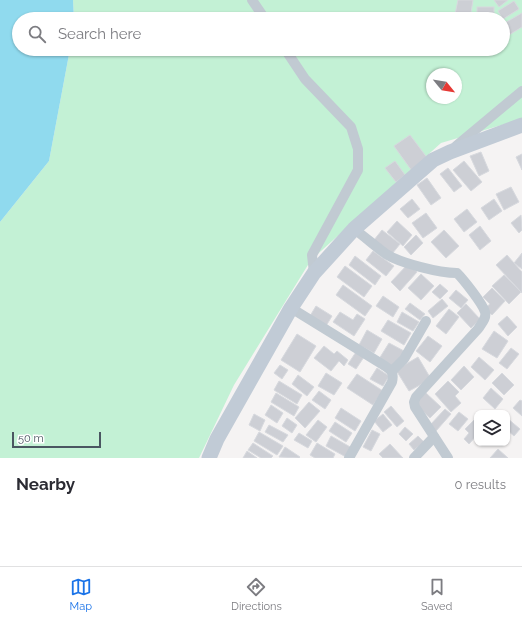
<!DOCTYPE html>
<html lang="en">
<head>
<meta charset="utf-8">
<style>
  body { margin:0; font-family:Raleway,sans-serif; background:#f7f7f7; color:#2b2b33 }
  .controls { position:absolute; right:12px; bottom:12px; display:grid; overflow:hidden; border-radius:8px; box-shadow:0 1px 3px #0004 }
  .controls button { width:36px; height:36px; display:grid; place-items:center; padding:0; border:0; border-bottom:1px solid #e1e1e2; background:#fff; color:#2b2b33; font:20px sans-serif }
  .compass { position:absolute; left:426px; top:68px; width:36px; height:36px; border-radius:50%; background:#fff; box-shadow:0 1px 3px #0004; rotate:120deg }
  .scale { position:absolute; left:12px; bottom:10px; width:89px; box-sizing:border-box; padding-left:4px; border:2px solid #4a5661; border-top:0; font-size:11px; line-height:14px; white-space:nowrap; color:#4a5661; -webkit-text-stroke:3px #fff; paint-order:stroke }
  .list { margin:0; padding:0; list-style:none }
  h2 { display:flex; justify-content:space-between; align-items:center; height:52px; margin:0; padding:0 16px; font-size:17px }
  h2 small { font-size:13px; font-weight:400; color:#7c7c81 }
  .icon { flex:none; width:22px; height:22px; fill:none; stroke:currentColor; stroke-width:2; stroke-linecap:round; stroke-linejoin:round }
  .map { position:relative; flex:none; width:522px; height:458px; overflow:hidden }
  .search { position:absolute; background:#fff; box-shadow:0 1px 3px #0004; left:12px; right:12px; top:12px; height:44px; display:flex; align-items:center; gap:10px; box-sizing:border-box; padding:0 14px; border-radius:22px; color:#7c7c81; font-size:15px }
  .sheet { height:108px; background:#fff }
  nav { display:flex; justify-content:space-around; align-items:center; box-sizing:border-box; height:56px; border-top:1px solid #e1e1e2; background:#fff; font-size:11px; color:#7c7c81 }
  nav a { display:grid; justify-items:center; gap:2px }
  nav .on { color:#1a73e8 }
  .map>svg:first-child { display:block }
</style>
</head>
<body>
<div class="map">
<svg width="522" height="458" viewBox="0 0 522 458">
  <rect width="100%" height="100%" fill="#f5f3f3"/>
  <path fill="#c3f1d5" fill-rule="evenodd" d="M 73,0 L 522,0 L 522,119 L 441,143 L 311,260 L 234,385 L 199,458 L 0,458 L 0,222 L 49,161 L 70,49 L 503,49 L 503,19 L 74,19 ZM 432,74 L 456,74 L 456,98 L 432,98 Z"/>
  <path fill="#90daee" d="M 0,0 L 73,0 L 74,19 L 19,19 L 19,49 L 70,49 L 49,161 L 0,222 Z"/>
  <g fill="#cdcfd5" stroke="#d7d9de">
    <path d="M 458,0 L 473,0 L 470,19 L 454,19 Z"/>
    <path d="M 494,0 L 508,0 L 499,7 Z"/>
    <path d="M 514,1 L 519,9 L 503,19 L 498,11 Z"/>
    <rect x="477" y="7" width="17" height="12"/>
    <path d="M 522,13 L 522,27 L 509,35 L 503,24 Z"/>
    <path d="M 410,135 L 428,159 L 412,171 L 394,146 Z"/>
    <path d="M 481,152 L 489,171 L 479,176 L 470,156 Z"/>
    <path d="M 522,154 L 522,170 L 516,157 Z"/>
    <path d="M 395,161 L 405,175 L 396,182 L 385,168 Z"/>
    <path d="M 464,161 L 482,182 L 471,191 L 453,170 Z"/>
    <path d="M 448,168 L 462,186 L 454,192 L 440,174 Z"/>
    <path d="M 427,178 L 441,198 L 431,205 L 417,185 Z"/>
    <path d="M 511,187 L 519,202 L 504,210 L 496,194 Z"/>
    <path d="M 412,199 L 420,209 L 408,218 L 400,209 Z"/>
    <path d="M 494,199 L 502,211 L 489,220 L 481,208 Z"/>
    <path d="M 467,209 L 477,222 L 464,232 L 454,219 Z"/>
    <path d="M 426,213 L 437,228 L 423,238 L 412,223 Z"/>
    <path d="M 521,215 L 522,230 L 519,233 L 511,223 Z"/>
    <path d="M 397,221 L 412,235 L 403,246 L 387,232 Z"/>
    <path d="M 480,226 L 491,241 L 480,250 L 469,235 Z"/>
    <path d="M 382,230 L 400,244 L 392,254 L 374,240 Z"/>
    <path d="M 444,230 L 459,246 L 446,258 L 431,242 Z"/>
    <path d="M 416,235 L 423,243 L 411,255 L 404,247 Z"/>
    <path d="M 373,251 L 394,266 L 386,276 L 366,260 Z"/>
    <path d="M 522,253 L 522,269 L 514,263 Z"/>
    <path d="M 507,255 L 522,272 L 522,293 L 496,265 Z"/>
    <path d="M 355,256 L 381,276 L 375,285 L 349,265 Z"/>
    <path d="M 408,264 L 417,272 L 400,291 L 391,282 Z"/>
    <path d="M 345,266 L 372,286 L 364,297 L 337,277 Z"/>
    <path d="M 421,274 L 434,286 L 421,300 L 408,288 Z"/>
    <path d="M 504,275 L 521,292 L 509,304 L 492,286 Z"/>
    <path d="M 440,284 L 448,291 L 440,299 L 432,292 Z"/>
    <path d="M 343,285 L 372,306 L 365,316 L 336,295 Z"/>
    <path d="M 492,288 L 505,301 L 492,315 L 485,308 L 490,304 L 483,297 Z"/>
    <path d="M 456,290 L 468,300 L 461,308 L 449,298 Z"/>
    <path d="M 383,296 L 399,307 L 393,317 L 376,306 Z"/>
    <path d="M 442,299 L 448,306 L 433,318 L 428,311 Z"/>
    <path d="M 410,303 L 425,314 L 420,320 L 405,309 Z"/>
    <path d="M 466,304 L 480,319 L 471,328 L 457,313 Z"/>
    <path d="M 316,306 L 332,316 L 326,326 L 310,316 Z"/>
    <path d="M 449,309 L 459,317 L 446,334 L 436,326 Z"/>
    <path d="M 340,312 L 353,320 L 357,314 L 365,319 L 354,336 L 333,322 Z"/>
    <path d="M 402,312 L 419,322 L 413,331 L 397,322 Z"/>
    <path d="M 507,316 L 517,327 L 508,336 L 498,324 Z"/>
    <path d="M 388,320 L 411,333 L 404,345 L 381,331 Z"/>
    <path d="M 367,330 L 382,339 L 374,353 L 359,345 Z"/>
    <path d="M 494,331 L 508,341 L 497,358 L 482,349 Z"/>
    <path d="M 297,334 L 316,346 L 300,372 L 281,360 Z"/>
    <path d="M 428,336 L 442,346 L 430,362 L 416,351 Z"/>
    <path d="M 389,343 L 404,351 L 394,368 L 379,359 Z"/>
    <path d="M 324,346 L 334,354 L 337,351 L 348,360 L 344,366 L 339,361 L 331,371 L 314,358 Z"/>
    <path d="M 511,348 L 519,354 L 507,369 L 499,363 Z"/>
    <path d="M 356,352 L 364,357 L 356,369 L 348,364 Z"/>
    <path d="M 418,357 L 431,379 L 409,391 L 396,370 Z"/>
    <path d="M 479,357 L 494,370 L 485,380 L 471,367 Z"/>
    <path d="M 280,365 L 288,370 L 282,379 L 274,373 Z"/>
    <path d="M 464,366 L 474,377 L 461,390 L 451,380 Z"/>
    <path d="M 377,368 L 389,376 L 383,386 L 370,379 Z"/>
    <path d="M 326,373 L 342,383 L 334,395 L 318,386 Z"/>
    <path d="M 502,373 L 514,385 L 504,395 L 492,383 Z"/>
    <path d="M 357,374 L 383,391 L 373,405 L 347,388 Z"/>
    <path d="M 298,375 L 314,387 L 307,396 L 292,384 Z"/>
    <path d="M 279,381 L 302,395 L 297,404 L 274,390 Z"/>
    <path d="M 448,381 L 459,392 L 455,396 L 461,403 L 451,412 L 435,394 Z"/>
    <path d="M 491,388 L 503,399 L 495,409 L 483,398 Z"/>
    <path d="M 319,391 L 331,400 L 325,409 L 312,400 Z"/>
    <path d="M 276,393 L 299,407 L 294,416 L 271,402 Z"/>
    <path d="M 426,393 L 441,407 L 430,418 L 415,404 Z"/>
    <path d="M 520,400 L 522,401 L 522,416 L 513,408 Z"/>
    <path d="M 309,402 L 320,411 L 305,428 L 295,418 Z"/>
    <path d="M 271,405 L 283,413 L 277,423 L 265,415 Z"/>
    <path d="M 391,406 L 404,421 L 397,427 L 384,412 Z"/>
    <path d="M 341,408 L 361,421 L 355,431 L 335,418 Z"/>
    <path d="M 445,409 L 451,414 L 436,431 L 430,425 Z"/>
    <path d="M 459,412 L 468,419 L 458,431 L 449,424 Z"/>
    <path d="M 254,414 L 265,420 L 260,431 L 249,425 Z"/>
    <path d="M 383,414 L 392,425 L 383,432 L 374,421 Z"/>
    <path d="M 287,418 L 297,425 L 292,433 L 282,426 Z"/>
    <path d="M 507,418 L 520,429 L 514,436 L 507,430 Z"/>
    <path d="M 318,420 L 327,427 L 316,442 L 306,435 Z"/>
    <path d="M 474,420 L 477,423 L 477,435 L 469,444 L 464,439 L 469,433 L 465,429 Z"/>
    <path d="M 335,422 L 352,433 L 346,442 L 329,431 Z"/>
    <path d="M 269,425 L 288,435 L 283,442 L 265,432 Z"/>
    <path d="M 405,427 L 413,434 L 406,441 L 399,434 Z"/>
    <path d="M 372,430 L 380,434 L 371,451 L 363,447 Z"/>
    <path d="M 259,432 L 283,446 L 277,455 L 254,441 Z"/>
    <path d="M 299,433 L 312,441 L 308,448 L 294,440 Z"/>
    <path d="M 331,436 L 352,448 L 346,457 L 326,446 Z"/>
    <path d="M 418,436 L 424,442 L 414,450 L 409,444 Z"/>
    <path d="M 253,443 L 273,456 L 271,458 L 261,458 L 248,450 Z"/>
    <path d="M 317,443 L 335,454 L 333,458 L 315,458 L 310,455 Z"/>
    <path d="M 390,444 L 403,458 L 383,458 L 379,454 Z"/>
    <path d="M 285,447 L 300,457 L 299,458 L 279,457 Z"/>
    <path d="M 498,449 L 508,458 L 490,458 Z"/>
    <path d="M 247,451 L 257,458 L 243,458 Z"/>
  </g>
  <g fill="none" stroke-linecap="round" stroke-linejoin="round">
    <g stroke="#c1cad2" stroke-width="10">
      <path d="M 252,0 L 265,19"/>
      <path d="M 285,49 L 305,79 L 351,127 L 358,149 L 358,170 L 312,255 L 314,273"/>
      <path d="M 456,146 L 522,91"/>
      <path d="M 354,229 C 365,237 375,246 386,254 C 400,263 439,273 457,273 C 463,279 483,304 485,312 C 487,318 481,324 478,329 L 416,397 L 414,402 L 415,407 L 448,458"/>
      <path d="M 291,308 L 385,366 C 392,371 394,373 392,382 L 349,458"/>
      <path d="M 392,371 L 404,359 L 426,321"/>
      <path d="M 414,458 L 434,437"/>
    </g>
    <path stroke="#c1cbd6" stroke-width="15" d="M 209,458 L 217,439 L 291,308 L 314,273 L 354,229 L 433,160 L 450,152 L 522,125"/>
  </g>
</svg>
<div class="controls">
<button><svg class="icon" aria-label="layers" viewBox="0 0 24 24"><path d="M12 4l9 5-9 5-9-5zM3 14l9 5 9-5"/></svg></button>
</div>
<svg class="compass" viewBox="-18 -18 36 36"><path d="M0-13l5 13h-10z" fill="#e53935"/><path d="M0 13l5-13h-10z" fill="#7c7c81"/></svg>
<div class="scale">50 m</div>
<div class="search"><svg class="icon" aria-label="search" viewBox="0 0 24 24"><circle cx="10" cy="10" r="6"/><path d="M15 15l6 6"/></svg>Search here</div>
</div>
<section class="sheet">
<h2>Nearby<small>0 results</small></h2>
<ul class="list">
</ul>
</section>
<nav>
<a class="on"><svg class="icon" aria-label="map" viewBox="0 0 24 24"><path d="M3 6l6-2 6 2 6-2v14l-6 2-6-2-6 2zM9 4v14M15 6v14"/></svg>Map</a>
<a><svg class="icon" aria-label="directions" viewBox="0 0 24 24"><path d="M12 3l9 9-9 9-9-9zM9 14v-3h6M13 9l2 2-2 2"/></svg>Directions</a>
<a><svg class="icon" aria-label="saved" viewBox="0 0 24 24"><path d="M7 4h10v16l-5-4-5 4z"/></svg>Saved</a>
</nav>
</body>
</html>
